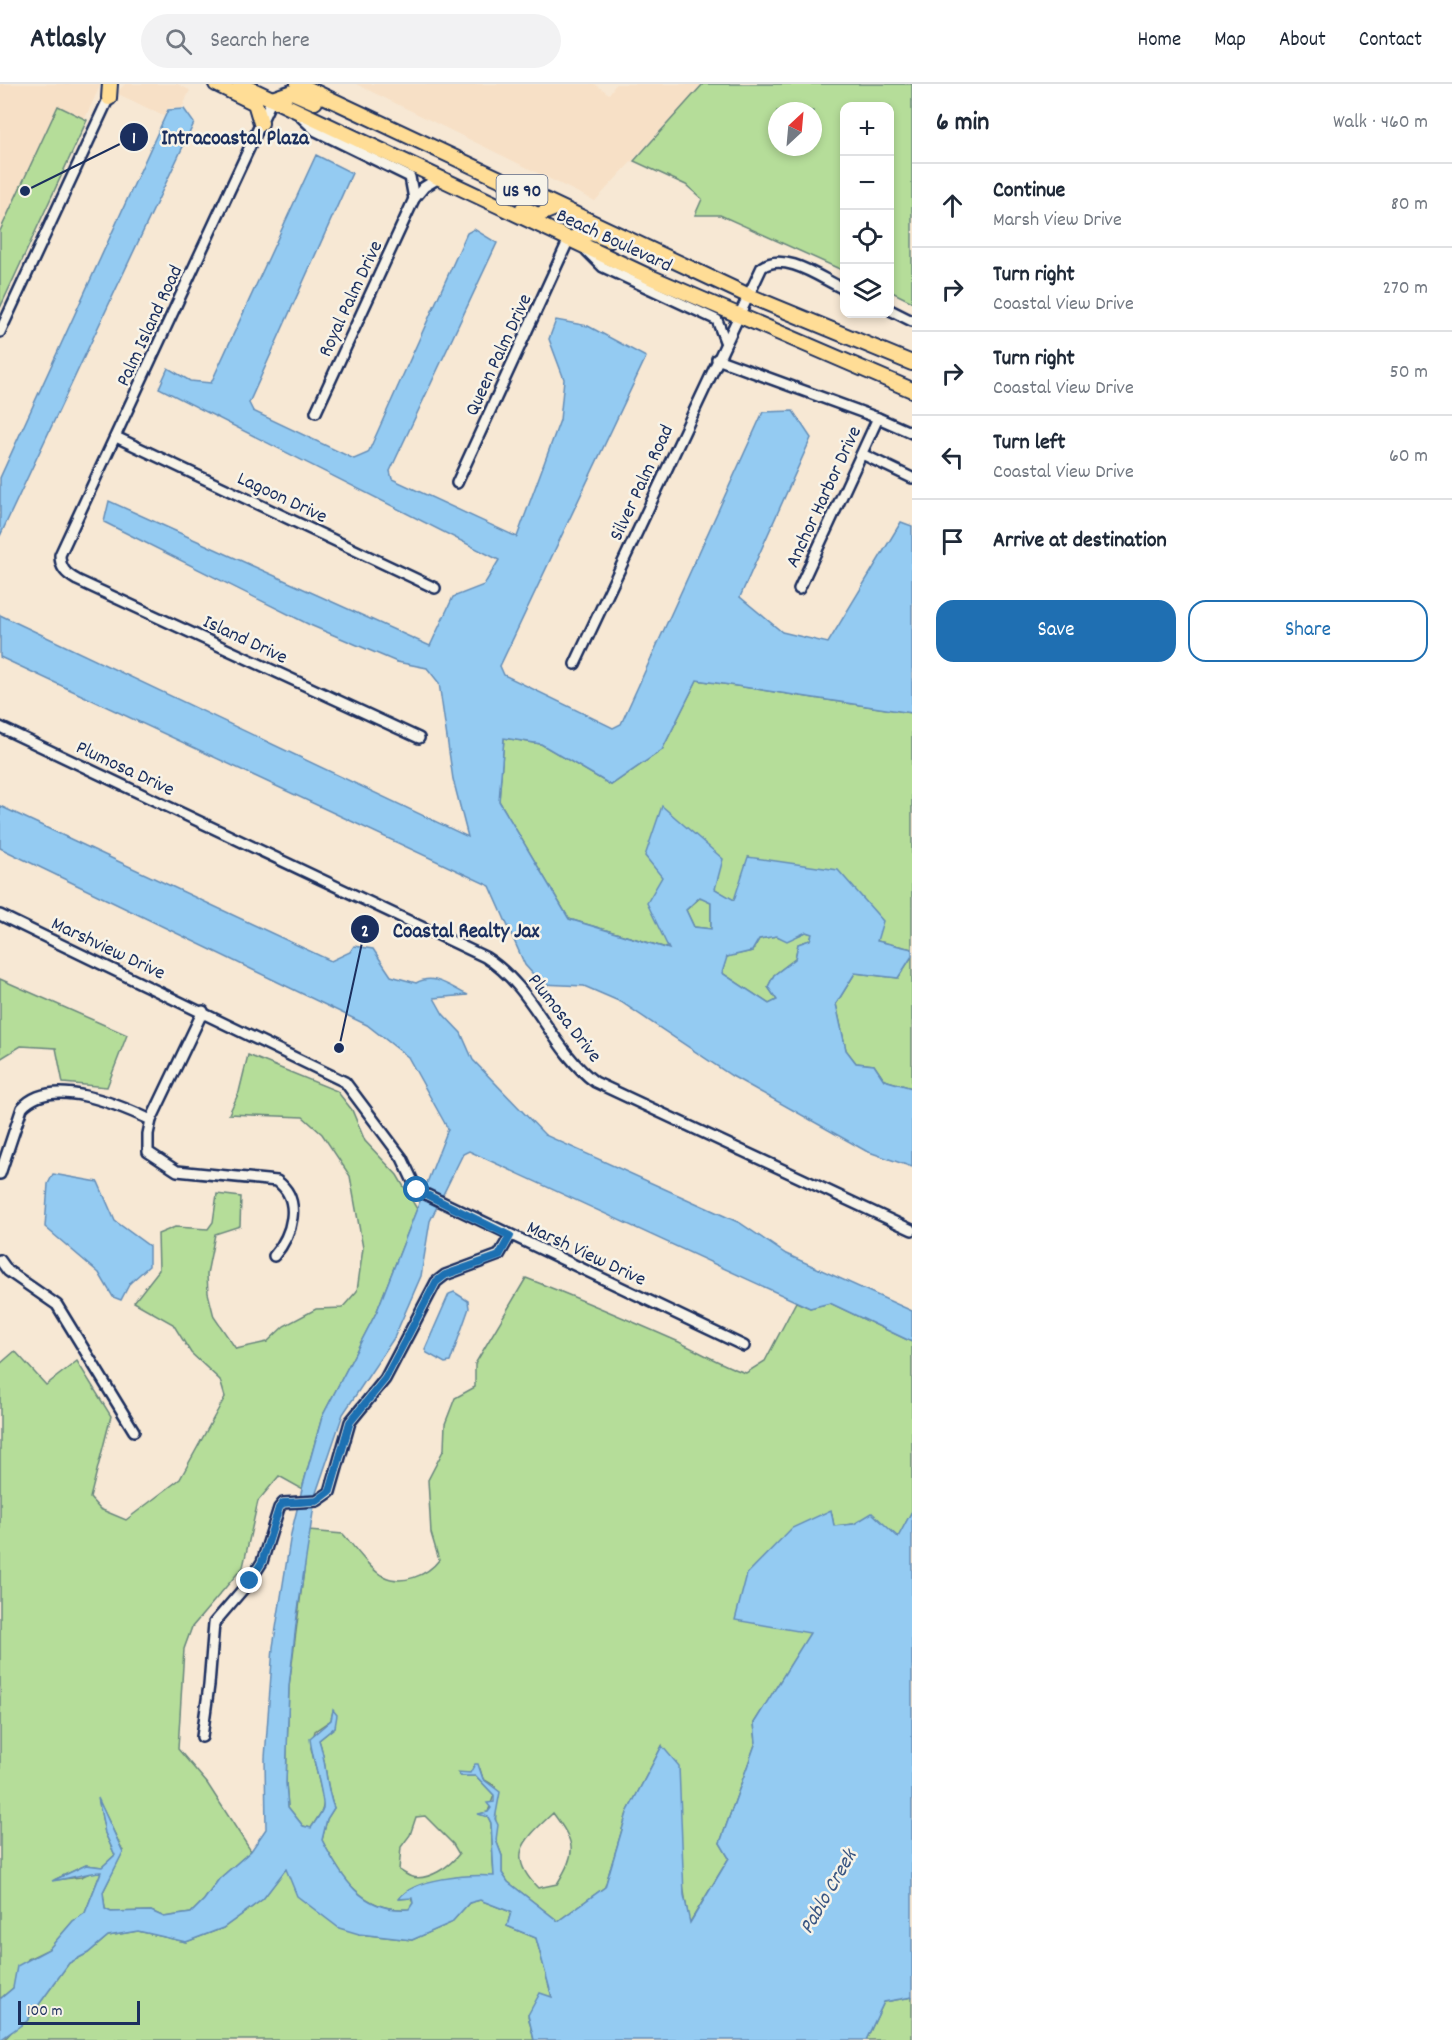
<!DOCTYPE html>
<html lang="en">
<head>
<meta charset="utf-8">
<style>
  body { margin:0; font-family:Dekko,sans-serif; background:#f2f2f3; color:#1f2937 }
  .controls { position:absolute; right:18px; top:18px; display:grid; overflow:hidden; border-radius:12px; box-shadow:0 3px 9px #0003 }
  .controls button { width:54px; height:54px; display:grid; place-items:center; padding:0; border:0; border-bottom:2px solid #e0e1e3; background:#fff; color:#1f2937; font:30px sans-serif }
  .compass { position:absolute; left:768px; top:18px; width:54px; height:54px; border-radius:50%; background:#fff; box-shadow:0 3px 9px #0003; rotate:26deg }
  .scale { position:absolute; left:18px; bottom:15px; width:122px; box-sizing:border-box; padding-left:6px; border:3px solid #1b2f5e; border-top:0; font-size:16px; line-height:21px; white-space:nowrap; color:#1b2f5e; -webkit-text-stroke:4px #f7f3e8; paint-order:stroke }
  .stop { position:absolute; width:18px; height:18px; margin:-14px; border:4px solid #1f6fb2; border-radius:50%; background:#fff }
  .stop.end { background:#1f6fb2; border-color:#fff; box-shadow:0 2px 6px #0008 }
  .list { margin:0; padding:0; list-style:none }
  h2 { display:flex; justify-content:space-between; align-items:center; height:78px; margin:0; padding:0 24px; font-size:26px }
  h2 small { font-size:20px; font-weight:400; color:#747a83 }
  .list li { display:grid; grid-template-columns:39px 1fr auto; gap:18px; align-items:center; box-sizing:border-box; height:84px; padding:0 24px; border-top:2px solid #e0e1e3 }
  .list b { display:block; font-size:22px; white-space:nowrap }
  .list p { margin:0; font-size:20px; white-space:nowrap; color:#747a83 }
  .list em { font-size:20px; font-style:normal; color:#747a83 }
  .actions { display:flex; gap:12px; padding:18px 24px }
  .actions a { flex:1; padding:14px 0; border:2px solid #1f6fb2; border-radius:18px; text-align:center; font-size:21px; color:#1f6fb2 }
  .actions .main { background:#1f6fb2; color:#fff }
  .icon { flex:none; width:33px; height:33px; fill:none; stroke:currentColor; stroke-width:2; stroke-linecap:round; stroke-linejoin:round }
  .map { position:relative; flex:none; width:912px; height:1956px; overflow:hidden }
  header { display:flex; align-items:center; gap:36px; box-sizing:border-box; height:84px; padding:0 30px; background:#fff; border-bottom:2px solid #e0e1e3 }
  header strong { font-size:28px }
  nav { display:flex; gap:33px; margin-inline-start:auto; font-size:21px }
  .search { width:420px; height:54px; background:#f2f2f3; display:flex; align-items:center; gap:15px; box-sizing:border-box; padding:0 21px; border-radius:33px; color:#747a83; font-size:22px }
  main { display:flex }
  aside { flex:1; background:#fff }
  .map>svg:first-child { display:block }
</style>
</head>
<body>
<header>
<strong>Atlasly</strong>
<div class="search"><svg class="icon" aria-label="search" viewBox="0 0 24 24"><circle cx="10" cy="10" r="6"/><path d="M15 15l6 6"/></svg>Search here</div>
<nav><a>Home</a><a>Map</a><a>About</a><a>Contact</a></nav>
</header>
<main>
<div class="map">
<svg width="912" height="1956" viewBox="0 0 912 1956">
  <rect width="100%" height="100%" fill="#f7e8d4"/>
  <filter id="ink" filterUnits="userSpaceOnUse"><feTurbulence type="fractalNoise" baseFrequency=".0167" numOctaves="2"/><feDisplacementMap in="SourceGraphic" scale="12" xChannelSelector="R" yChannelSelector="G"/><feConvolveMatrix kernelMatrix="1 2 1 2 8 2 1 2 1" color-interpolation-filters="sRGB"/></filter>
  <g filter="url(#ink)">
    <g fill="#f7e0c6">
      <path d="M 0,0 L 101,0 L 0,215 Z"/>
      <path d="M 125,0 L 177,0 L 190,6 L 182,24 L 168,24 L 164,32 L 116,9 Z"/>
      <path d="M 356,0 L 595,0 L 609,10 L 616,0 L 703,0 L 595,117 Z"/>
    </g>
    <g fill="#b5dd99" stroke="#68867c" stroke-width="1.5" fill-rule="evenodd">
      <path d="M 703,0 L 912,0 L 912,218 L 890,207 L 890,22 L 844,22 L 844,187 L 720,131 L 695,131 L 702,115 L 686,101 L 634,77 ZM 777,27 L 813,27 L 813,63 L 777,63 Z"/>
      <path d="M 58,22 L 87,36 L 0,224 L 0,147 Z"/>
      <path d="M 697,596 L 912,629 L 912,865 L 877,857 L 749,773 L 735,817 L 715,805 L 662,793 L 670,865 L 569,835 L 499,717 L 504,654 L 541,660 L 611,701 L 662,666 Z"/>
      <path d="M 701,813 L 711,818 L 711,845 L 694,843 L 686,826 Z"/>
      <path d="M 806,848 L 813,850 L 810,856 L 798,860 L 795,875 L 774,891 L 768,903 L 777,916 L 769,920 L 722,889 L 726,873 L 752,867 L 759,855 L 777,852 L 787,856 Z"/>
      <path d="M 912,872 L 912,1004 L 884,996 L 874,981 L 856,979 L 846,966 L 836,920 L 855,889 L 898,894 Z"/>
      <path d="M 0,895 L 127,951 L 107,1003 L 63,999 L 56,964 L 21,962 L 0,975 Z"/>
      <path d="M 248,971 L 337,1007 L 352,1026 L 365,1057 L 397,1091 L 417,1125 L 377,1227 L 322,1333 L 302,1405 L 279,1392 L 258,1417 L 243,1483 L 192,1543 L 184,1565 L 178,1665 L 207,1699 L 251,1767 L 219,1795 L 204,1816 L 191,1829 L 164,1833 L 151,1827 L 111,1828 L 105,1825 L 103,1808 L 123,1767 L 99,1717 L 105,1749 L 115,1771 L 102,1783 L 86,1781 L 54,1796 L 81,1793 L 94,1787 L 101,1788 L 85,1829 L 73,1837 L 49,1865 L 28,1875 L 13,1904 L 0,1915 L 0,1280 L 15,1267 L 46,1301 L 77,1277 L 111,1332 L 90,1414 L 100,1425 L 126,1436 L 180,1395 L 225,1313 L 220,1296 L 191,1269 L 173,1240 L 134,1218 L 159,1186 L 158,1150 L 175,1143 L 208,1145 L 213,1138 L 217,1110 L 241,1113 L 240,1142 L 215,1150 L 207,1190 L 208,1209 L 214,1233 L 236,1265 L 267,1258 L 284,1242 L 316,1225 L 342,1224 L 357,1207 L 363,1164 L 350,1092 L 322,1050 L 303,1033 L 229,1030 L 239,1008 Z"/>
      <path d="M 526,1194 C 578,1214 629,1236 679,1258 C 702,1269 723,1282 746,1289 L 765,1277 L 796,1218 L 810,1224 L 830,1219 L 912,1258 L 912,1427 L 898,1454 L 854,1440 L 834,1442 L 831,1427 L 811,1548 L 754,1639 L 756,1658 L 720,1759 L 729,1774 L 689,1840 L 662,1662 L 627,1729 L 605,1803 L 558,1837 L 508,1798 L 502,1789 L 502,1772 L 496,1756 L 495,1702 L 483,1695 L 480,1685 L 470,1689 L 458,1689 L 461,1692 L 476,1692 L 494,1711 L 488,1728 L 480,1730 L 488,1733 L 491,1739 L 494,1793 C 473,1790 410,1795 400,1815 L 411,1814 L 413,1819 L 410,1825 C 362,1829 341,1793 322,1756 L 327,1735 L 334,1724 C 325,1701 327,1679 319,1656 L 335,1643 L 333,1627 L 331,1636 L 315,1647 L 311,1664 L 324,1718 L 322,1727 L 311,1744 L 303,1742 L 288,1723 L 286,1699 L 289,1602 L 309,1447 L 343,1450 C 353,1461 371,1487 383,1492 C 402,1502 428,1491 439,1476 L 431,1449 L 428,1396 L 444,1365 L 445,1340 L 455,1314 L 475,1303 L 475,1280 ZM 553,1729 C 576,1760 577,1767 557,1800 L 538,1804 C 504,1770 526,1755 553,1729 ZM 425,1732 L 453,1760 L 459,1770 C 450,1782 429,1797 412,1793 C 408,1792 403,1788 399,1786 L 401,1763 L 410,1751 L 416,1733 Z"/>
      <path d="M 286,1784 L 359,1850 L 412,1856 L 451,1839 L 469,1819 L 480,1816 L 511,1828 L 507,1842 L 536,1854 L 552,1913 L 528,1931 L 534,1956 L 4,1956 L 14,1945 L 27,1937 L 69,1879 L 88,1869 L 108,1852 L 138,1847 L 186,1858 L 223,1844 L 263,1815 Z"/>
      <path d="M 912,1913 L 912,1956 L 866,1956 L 884,1918 Z"/>
    </g>
    <g fill="#94cbf2" stroke="#648db7" stroke-width="1.5" fill-rule="evenodd">
      <path d="M 184,25 L 194,39 L 0,452 L 0,394 L 168,26 Z"/>
      <path d="M 316,71 L 352,89 L 249,319 L 253,327 L 354,375 L 368,369 L 467,149 L 474,145 L 497,159 L 390,387 L 392,395 L 517,453 L 560,336 L 564,295 L 549,255 L 556,236 L 588,242 L 646,273 L 500,582 L 504,591 L 613,644 L 621,640 L 763,328 L 793,327 L 811,354 L 740,513 L 782,548 L 828,559 L 901,438 L 912,442 L 912,629 L 697,596 L 662,666 L 611,701 L 541,660 L 504,654 L 499,717 L 569,835 L 669,865 L 647,819 L 662,793 L 645,772 L 662,722 L 723,775 L 715,805 L 734,816 L 748,773 L 838,786 L 883,837 L 877,857 L 912,865 L 912,872 L 898,894 L 855,889 L 836,920 L 846,966 L 856,979 L 874,981 L 884,996 L 912,1004 L 912,1083 L 866,1067 L 732,992 L 621,918 L 584,902 L 542,900 L 525,881 L 490,802 L 0,573 L 0,531 L 468,753 L 453,695 L 439,599 L 427,584 L 397,578 L 310,541 L 104,438 L 109,417 L 430,562 L 453,513 L 484,501 L 499,476 L 159,304 L 168,284 L 190,297 L 211,299 ZM 700,813 L 711,818 L 711,845 L 694,843 L 686,826 ZM 806,848 L 812,850 L 810,856 L 798,860 L 795,875 L 774,891 L 768,903 L 777,916 L 769,920 L 722,889 L 727,873 L 752,867 L 759,855 L 777,852 L 787,857 Z"/>
      <path d="M 0,722 L 331,877 L 350,868 L 354,862 L 373,865 L 391,892 L 416,899 C 435,888 451,904 468,911 L 434,914 L 443,930 L 461,949 L 473,976 L 545,1051 L 740,1139 L 786,1170 L 912,1227 L 912,1258 L 830,1219 L 810,1224 L 469,1067 L 463,1070 L 430,1137 L 421,1192 L 394,1254 L 343,1330 L 316,1409 L 297,1532 L 289,1602 L 286,1699 L 288,1723 L 303,1742 L 311,1744 C 315,1738 321,1730 323,1724 C 325,1714 311,1670 310,1654 L 331,1636 L 333,1626 L 337,1631 L 335,1643 L 319,1656 C 327,1679 325,1701 334,1724 L 327,1735 L 322,1756 C 341,1793 362,1829 409,1825 L 413,1819 L 412,1814 L 399,1815 C 412,1794 471,1790 494,1792 L 491,1739 L 488,1733 L 478,1730 L 488,1728 L 491,1724 L 487,1719 L 494,1718 L 494,1711 L 476,1692 L 460,1692 L 458,1688 L 470,1689 L 475,1680 L 478,1680 L 483,1695 L 500,1708 L 495,1735 L 498,1741 L 496,1756 L 502,1772 L 502,1789 L 508,1798 L 558,1837 L 605,1803 L 627,1729 L 662,1662 L 679,1682 L 684,1811 L 690,1839 L 729,1774 L 720,1759 L 756,1658 L 754,1639 L 810,1549 L 735,1536 L 747,1490 L 792,1444 L 831,1426 L 834,1442 L 854,1440 L 872,1429 L 898,1453 L 912,1427 L 912,1913 L 884,1918 L 866,1956 L 534,1956 L 528,1931 L 540,1909 L 552,1913 L 536,1854 L 507,1842 L 511,1828 L 480,1816 L 469,1819 L 451,1839 L 412,1856 L 359,1850 L 339,1844 L 297,1812 L 286,1785 L 263,1815 L 223,1844 L 186,1858 L 138,1847 L 108,1852 L 88,1869 L 69,1879 L 27,1937 L 0,1956 L 0,1915 L 13,1904 L 17,1882 L 49,1865 L 73,1837 L 85,1829 L 101,1788 C 95,1787 63,1796 52,1797 L 86,1781 L 102,1783 L 115,1771 L 105,1749 L 98,1714 L 123,1768 L 103,1808 L 105,1825 L 111,1828 L 151,1827 L 164,1833 L 191,1829 L 204,1816 L 219,1795 L 251,1767 L 266,1745 L 265,1674 L 273,1563 L 291,1450 L 302,1405 L 322,1333 L 377,1227 L 448,1045 L 408,973 L 367,941 L 0,764 Z"/>
      <path d="M 53,1090 L 98,1098 L 115,1137 L 149,1162 L 149,1182 L 130,1199 L 121,1216 L 113,1213 L 99,1189 L 45,1143 L 48,1100 Z"/>
      <path d="M 454,1208 L 468,1217 L 469,1224 L 450,1278 L 445,1279 L 427,1269 L 425,1265 L 449,1210 Z"/>
    </g>
    <g fill="none" stroke-linecap="round" stroke-linejoin="round">
      <g stroke="#1b2f5e" stroke-width="14">
        <g id="minor">
          <path d="M 272,15 L 60,471 C 60,484 66,490 77,496 L 419,654"/>
          <path d="M 301,33 L 316,47 L 410,93 L 414,115"/>
          <path d="M 587,167 L 603,183 L 717,236 L 725,257"/>
          <path d="M 890,226 L 912,237"/>
          <path d="M 0,248 L 110,11"/>
          <path d="M 717,275 L 878,334 L 912,349"/>
          <path d="M 316,328 L 414,115 L 424,103 L 439,94"/>
          <path d="M 116,353 L 435,504"/>
          <path d="M 862,370 L 912,394"/>
          <path d="M 457,399 L 569,155"/>
          <path d="M 799,505 L 878,334"/>
          <path d="M 575,580 L 762,183 C 785,167 822,195 844,205"/>
          <path d="M 0,643 L 485,873 C 534,903 550,964 595,998 L 912,1146"/>
          <path d="M 0,831 L 345,998 L 402,1074 L 417,1106 L 744,1262"/>
          <path d="M 203,927 L 151,1036 L 148,1050 L 148,1068 L 177,1087 L 277,1097 C 303,1116 292,1151 274,1172"/>
          <path d="M 0,1090 L 22,1024 C 51,991 119,1021 151,1036"/>
          <path d="M 0,1176 L 8,1187 L 57,1221 L 134,1347"/>
          <path d="M 202,1653 L 209,1601 L 214,1539 L 250,1497 L 262,1478 L 279,1424 L 283,1419 L 317,1417 L 330,1408 L 350,1338 L 385,1295 L 436,1198 L 445,1191 L 499,1171 L 510,1152"/>
        </g>
      </g>
      <g stroke="#1b2f5e" stroke-width="18">
        <g id="highway">
          <path d="M 216,0 L 255,19 L 261,39"/>
          <path d="M 240,0 L 650,193 L 912,306"/>
          <path d="M 298,0 L 747,211 L 912,279"/>
          <path d="M 109,14 L 110,0"/>
          <path d="M 272,15 L 292,8 L 315,18"/>
          <path d="M 523,124 L 538,131 L 558,123"/>
          <path d="M 569,155 L 591,149 L 610,156"/>
        </g>
      </g>
      <use href="#minor" stroke="#f7f3e8" stroke-width="9"/>
      <use href="#highway" stroke="#ffdd96" stroke-width="14"/>
    </g>
  </g>
  <g fill="none" stroke-linecap="round" stroke-linejoin="round" filter="url(#ink)">
    <path stroke="#1f6fb2" stroke-width="8" d="M 250,1497 L 262,1478 L 279,1424 L 283,1419 L 317,1417 L 330,1407 L 350,1338 L 385,1295 L 436,1198 L 445,1191 L 499,1172 L 510,1152 L 417,1106"/>
  </g>
  <g text-anchor="middle" stroke-width="5" stroke-linejoin="round" paint-order="stroke">
    <rect fill="#f7f3e8" stroke="#5d6a87" stroke-width="1.5" x="496.5" y="91" width="51" height="30" rx="4.5"/>
    <g font-size="18" font-weight="bold" fill="#1b2f5e">
      <text x="522" y="112">US 90</text>
    </g>
    <g font-size="20" fill="#1b2f5e" stroke="#f7f3e8">
      <text transform="translate(615 155) rotate(25)" y="7">Beach Boulevard</text>
      <text transform="translate(349 214) rotate(-65)" y="7">Royal Palm Drive</text>
      <text transform="translate(148 241) rotate(-65)" y="7">Palm Island Road</text>
      <text transform="translate(497 270) rotate(-65)" y="7">Queen Palm Drive</text>
      <text transform="translate(640 398) rotate(-65)" y="7">Silver Palm Road</text>
      <text transform="translate(283 412) rotate(25)" y="7">Lagoon Drive</text>
      <text transform="translate(822 412) rotate(-65)" y="7">Anchor Harbor Drive</text>
      <text transform="translate(246 554) rotate(25)" y="7">Island Drive</text>
      <text transform="translate(126 683) rotate(25)" y="7">Plumosa Drive</text>
      <text transform="translate(109 863) rotate(25)" y="7">Marshview Drive</text>
      <text transform="translate(566 933) rotate(52)" y="7">Plumosa Drive</text>
      <text transform="translate(587 1168) rotate(25)" y="7">Marsh View Drive</text>
    </g>
    <g font-size="21" font-style="italic" fill="#395683" stroke="#f7f3e8">
      <text transform="translate(827 1807) rotate(-60)" y="7">Pablo Creek</text>
    </g>
  </g>
  <path fill="none" stroke="#1b2f5e" stroke-width="2" d="M25 107L134 53M339 964L365 845"/>
  <g fill="#1b2f5e" stroke="#f7f3e8" stroke-width="2">
    <circle cx="25" cy="107" r="6"/>
    <circle cx="339" cy="964" r="6"/>
    <circle cx="134" cy="53" r="15"/>
    <circle cx="365" cy="845" r="15"/>
  </g>
  <g font-size="18" text-anchor="middle" font-weight="bold" fill="#fff">
    <text x="134" y="59">1</text>
    <text x="365" y="852">2</text>
  </g>
  <g font-size="21" text-anchor="middle" font-weight="bold" fill="#1b2f5e" stroke="#f7f3e8" stroke-width="5" stroke-linejoin="round" paint-order="stroke">
    <text x="235" y="60">Intracoastal Plaza</text>
    <text x="466" y="853">Coastal Realty Jax</text>
  </g>
</svg>
<div class="controls">
<button>+</button>
<button>−</button>
<button><svg class="icon" aria-label="locate" viewBox="0 0 24 24"><circle cx="12" cy="12" r="6"/><path d="M12 2v4M12 18v4M2 12h4M18 12h4"/></svg></button>
<button><svg class="icon" aria-label="layers" viewBox="0 0 24 24"><path d="M12 4l9 5-9 5-9-5zM3 14l9 5 9-5"/></svg></button>
</div>
<svg class="compass" viewBox="-18 -18 36 36"><path d="M0-13l5 13h-10z" fill="#e53935"/><path d="M0 13l5-13h-10z" fill="#747a83"/></svg>
<div class="scale">100 m</div>
<div class="stop" style="left:417px;top:1106px"></div>
<div class="stop end" style="left:250px;top:1497px"></div>
</div>
<aside>
<h2>6 min<small>Walk · 460 m</small></h2>
<ul class="list">
<li><svg class="icon" aria-label="ahead" viewBox="0 0 24 24"><path d="M12 20V5M6 11l6-6 6 6"/></svg><div><b>Continue</b><p>Marsh View Drive</p></div><em>80 m</em></li>
<li><svg class="icon" aria-label="right" viewBox="0 0 24 24"><path d="M7 20v-9h11M14 6l5 5-5 5"/></svg><div><b>Turn right</b><p>Coastal View Drive</p></div><em>270 m</em></li>
<li><svg class="icon" aria-label="right" viewBox="0 0 24 24"><path d="M7 20v-9h11M14 6l5 5-5 5"/></svg><div><b>Turn right</b><p>Coastal View Drive</p></div><em>50 m</em></li>
<li><svg class="icon" aria-label="left" viewBox="0 0 24 24"><path d="M17 20v-9H6M10 6l-5 5 5 5"/></svg><div><b>Turn left</b><p>Coastal View Drive</p></div><em>60 m</em></li>
<li><svg class="icon" aria-label="arrive" viewBox="0 0 24 24"><path d="M6 21V4h12l-3 4 3 4H6"/></svg><div><b>Arrive at destination</b></div></li>
</ul>
<div class="actions"><a class="main">Save</a><a>Share</a></div>
</aside>
</main>
</body>
</html>
